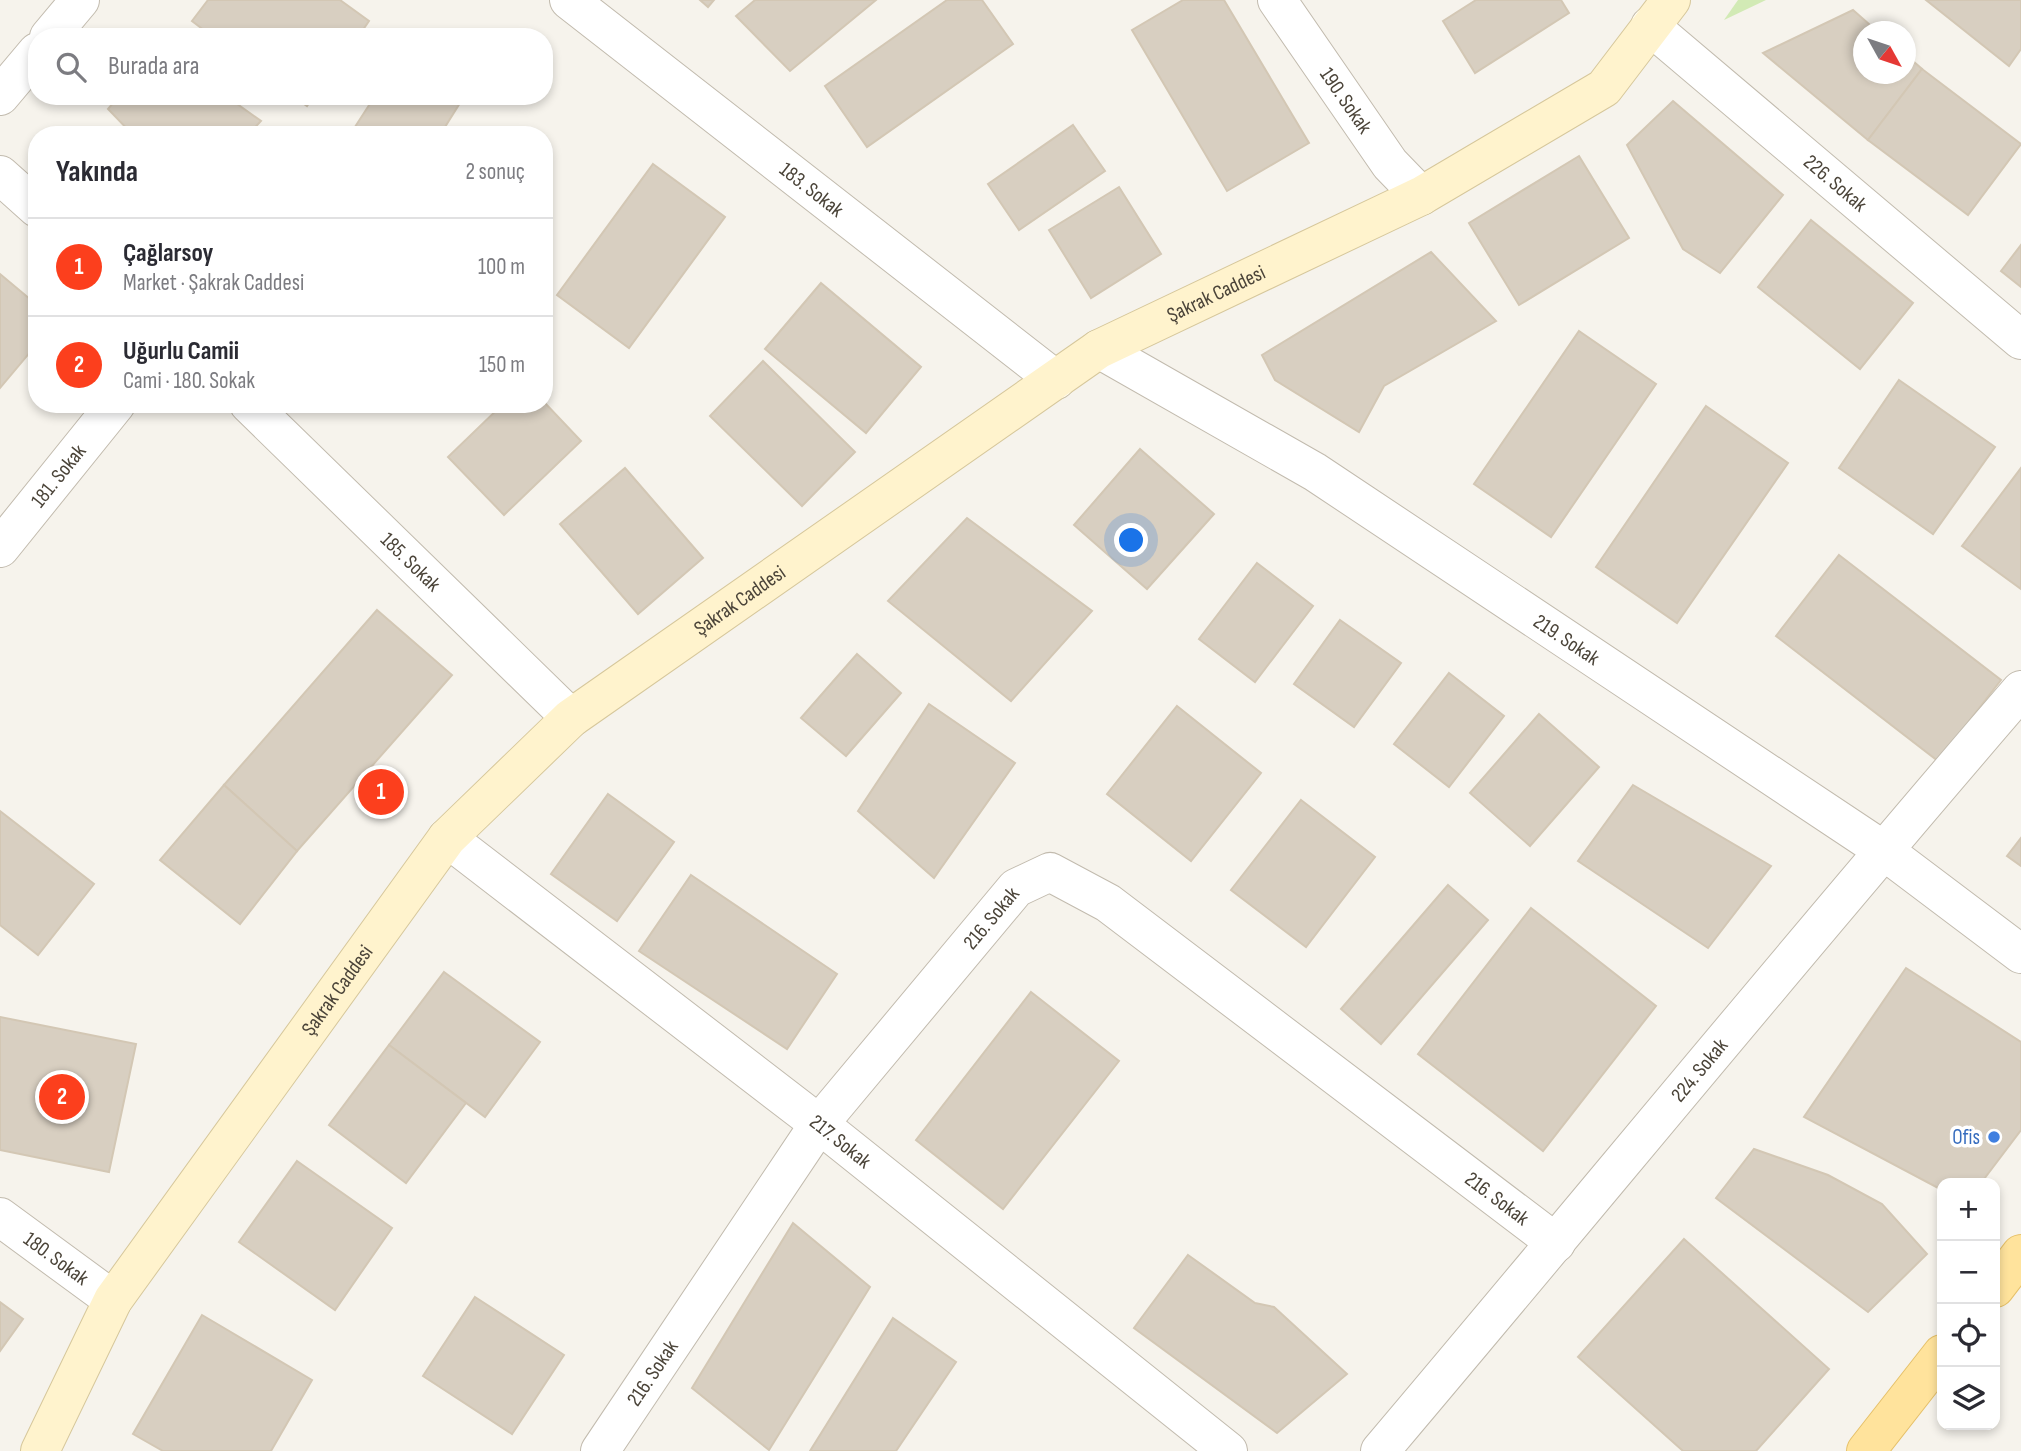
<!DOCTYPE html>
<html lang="tr">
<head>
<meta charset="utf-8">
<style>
  body { margin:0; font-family:"Sofia Sans Condensed",sans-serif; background:#f2f2f3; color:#2b2b33 }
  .controls { position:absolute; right:21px; bottom:21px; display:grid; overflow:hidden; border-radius:14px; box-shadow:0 4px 10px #0003 }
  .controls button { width:63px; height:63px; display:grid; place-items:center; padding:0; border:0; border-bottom:2px solid #e1e1e2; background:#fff; color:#2b2b33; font:35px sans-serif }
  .compass { position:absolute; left:1853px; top:21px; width:63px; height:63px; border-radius:50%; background:#fff; box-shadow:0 4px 10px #0003; rotate:130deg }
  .you { position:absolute; left:1132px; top:541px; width:24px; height:24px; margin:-18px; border:5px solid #fff; border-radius:50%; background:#1a73e8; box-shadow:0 0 0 10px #1a73e833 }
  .badge { display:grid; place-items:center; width:46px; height:46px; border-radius:50%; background:#fc3f1d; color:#fff; font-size:23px; font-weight:700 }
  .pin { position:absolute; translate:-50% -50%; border:4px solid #fff; box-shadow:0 2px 7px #0006 }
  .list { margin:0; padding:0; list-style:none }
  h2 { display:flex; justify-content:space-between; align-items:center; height:91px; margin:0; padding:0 28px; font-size:30px }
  h2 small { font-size:23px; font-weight:400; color:#7c7c81 }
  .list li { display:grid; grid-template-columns:46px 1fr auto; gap:21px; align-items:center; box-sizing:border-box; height:98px; padding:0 28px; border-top:2px solid #e1e1e2 }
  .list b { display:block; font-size:26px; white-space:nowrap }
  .list p { margin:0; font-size:23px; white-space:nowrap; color:#7c7c81 }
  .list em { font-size:23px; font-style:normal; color:#7c7c81 }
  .icon { flex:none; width:38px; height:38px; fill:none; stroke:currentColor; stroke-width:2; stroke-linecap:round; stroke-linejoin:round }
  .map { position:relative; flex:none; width:2021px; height:1451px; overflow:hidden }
  .search { position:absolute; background:#fff; box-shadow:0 4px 10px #0003; left:28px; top:28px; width:525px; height:77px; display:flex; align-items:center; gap:18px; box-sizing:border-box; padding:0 24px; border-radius:28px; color:#7c7c81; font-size:26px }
  .panel { position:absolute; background:#fff; box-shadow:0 4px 10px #0003; left:28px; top:126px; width:525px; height:287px; border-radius:28px }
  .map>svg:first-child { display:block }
</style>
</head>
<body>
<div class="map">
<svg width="2021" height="1451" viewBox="0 0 2021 1451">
  <rect width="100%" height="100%" fill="#f6f3ec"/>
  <path fill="#d2eab5" d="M 1738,0 L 1766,0 L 1724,20 Z"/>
  <g fill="#d8cfc1" stroke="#d3c7b4" stroke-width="2">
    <path d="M 208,0 L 340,0 L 369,21 L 358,37 L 213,37 L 192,21 Z"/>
    <path d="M 700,0 L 714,0 L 708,7 Z"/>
    <path d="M 755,0 L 876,0 L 790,71 L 736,16 Z"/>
    <path d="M 947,0 L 982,0 L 1013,44 L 867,147 L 825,86 Z"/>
    <path d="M 1183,0 L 1224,0 L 1309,143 L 1227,191 L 1132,30 Z"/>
    <path d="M 1476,0 L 1561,0 L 1569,13 L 1475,73 L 1443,21 Z"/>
    <path d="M 1926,0 L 2021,0 L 2021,49 L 2009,66 Z"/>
    <path d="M 1853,10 L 1878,32 L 1864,32 L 1864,74 L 1906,74 L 1906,55 L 1922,69 L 1868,140 L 1763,53 Z"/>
    <path d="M 1922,69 L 2021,144 L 1968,215 L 1868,140 Z"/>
    <path d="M 119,96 L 226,96 L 261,121 L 248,135 L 133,135 L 108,109 Z"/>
    <path d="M 293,96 L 314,96 L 307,106 Z"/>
    <path d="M 375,96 L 451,96 L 460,103 L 440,135 L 353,135 L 351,133 Z"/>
    <path d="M 1673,101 L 1783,195 L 1720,273 L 1683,249 L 1627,145 Z"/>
    <path d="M 1073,125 L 1105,171 L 1019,230 L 988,184 Z"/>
    <path d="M 1579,156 L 1629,238 L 1519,305 L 1469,223 Z"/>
    <path d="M 653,164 L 725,217 L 629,348 L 557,295 Z"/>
    <path d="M 1119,187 L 1161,254 L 1091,298 L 1049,230 Z"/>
    <path d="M 1811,220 L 1913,303 L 1860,369 L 1758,287 Z"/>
    <path d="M 2021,245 L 2021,287 L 2001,271 Z"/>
    <path d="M 1431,252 L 1496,321 L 1384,386 L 1359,432 L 1275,380 L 1262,355 Z"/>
    <path d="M 0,274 L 37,305 L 37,344 L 0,388 Z"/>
    <path d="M 821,283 L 921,367 L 866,433 L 765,349 Z"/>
    <path d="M 1579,331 L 1656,384 L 1551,537 L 1474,484 Z"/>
    <path d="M 763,361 L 855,452 L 802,506 L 710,416 Z"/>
    <path d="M 1899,380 L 1995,447 L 1933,534 L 1839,468 Z"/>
    <path d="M 544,402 L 581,441 L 504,515 L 448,457 L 503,404 L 544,404 Z"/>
    <path d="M 1706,406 L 1788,463 L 1677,623 L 1596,567 Z"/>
    <path d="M 1140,449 L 1214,514 L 1147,589 L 1074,525 Z"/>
    <path d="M 625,468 L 703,558 L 638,614 L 560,524 Z"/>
    <path d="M 2021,468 L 2021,589 L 1962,546 Z"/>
    <path d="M 967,518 L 1092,611 L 1011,701 L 888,601 Z"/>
    <path d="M 1839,555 L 2001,680 L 1938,761 L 1776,636 Z"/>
    <path d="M 1257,563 L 1313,606 L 1255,682 L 1199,639 Z"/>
    <path d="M 377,610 L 452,675 L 297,851 L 224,785 Z"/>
    <path d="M 1340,620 L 1401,663 L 1354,727 L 1294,684 Z"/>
    <path d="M 857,654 L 901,693 L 846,756 L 801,718 Z"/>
    <path d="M 1449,673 L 1504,716 L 1449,787 L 1394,744 Z"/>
    <path d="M 929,704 L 1015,763 L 934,878 L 858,811 Z"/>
    <path d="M 1177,706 L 1261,773 L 1191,861 L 1107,794 Z"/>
    <path d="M 1539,714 L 1599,767 L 1530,846 L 1470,793 Z"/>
    <path d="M 224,785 L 297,851 L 240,924 L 160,860 Z"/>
    <path d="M 1633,785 L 1771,866 L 1708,948 L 1578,861 Z"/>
    <path d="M 608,794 L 674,842 L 617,921 L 551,874 Z"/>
    <path d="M 1301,800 L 1375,857 L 1306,947 L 1231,890 Z"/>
    <path d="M 0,811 L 94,884 L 38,955 L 0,925 Z"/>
    <path d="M 2021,838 L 2021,866 L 2007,856 Z"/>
    <path d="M 691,875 L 837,974 L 787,1049 L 639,951 Z"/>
    <path d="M 1448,885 L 1488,920 L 1381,1044 L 1341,1009 Z"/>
    <path d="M 1531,908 L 1656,1006 L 1543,1151 L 1418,1054 Z"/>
    <path d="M 1906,968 L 2021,1042 L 2021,1130 L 1981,1183 L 1942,1183 L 1942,1190 L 1804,1117 Z"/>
    <path d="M 444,972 L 540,1042 L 485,1117 L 389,1045 Z"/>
    <path d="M 1031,992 L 1119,1061 L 1003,1209 L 916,1140 Z"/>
    <path d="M 0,1017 L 136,1044 L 109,1172 L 0,1150 Z"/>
    <path d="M 389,1045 L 466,1103 L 406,1183 L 329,1125 Z"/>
    <path d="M 1754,1149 L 1828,1175 L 1882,1204 L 1927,1254 L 1868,1312 L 1716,1198 Z"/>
    <path d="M 297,1161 L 392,1228 L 335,1310 L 239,1242 Z"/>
    <path d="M 793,1223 L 870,1287 L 769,1450 L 692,1388 Z"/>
    <path d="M 1684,1239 L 1829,1369 L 1756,1451 L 1683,1451 L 1578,1357 Z"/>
    <path d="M 1188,1255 L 1255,1303 L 1274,1307 L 1347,1374 L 1277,1433 L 1134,1328 Z"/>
    <path d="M 475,1297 L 564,1355 L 512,1434 L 423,1376 Z"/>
    <path d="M 0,1302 L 23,1319 L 0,1351 Z"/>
    <path d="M 202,1315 L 312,1380 L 271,1451 L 163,1451 L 133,1434 Z"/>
    <path d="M 893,1318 L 956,1362 L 896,1451 L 810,1451 Z"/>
  </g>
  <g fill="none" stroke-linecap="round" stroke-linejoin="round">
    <g stroke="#c2bbae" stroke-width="40">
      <g id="street">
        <path id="s1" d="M 569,0 L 1056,380"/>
        <path id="s2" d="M 1277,0 L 1390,164 L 1421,196"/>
        <path id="s3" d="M 1650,26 L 2021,340"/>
        <path d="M 49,37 L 80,0"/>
        <path d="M 0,96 L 37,52"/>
        <path d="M 0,175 L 37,208"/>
        <path id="s4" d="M 1099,349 L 1315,472 L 1883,850 L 2021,954"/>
        <path id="s5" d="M 249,404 L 571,718"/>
        <path id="s6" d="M 0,548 L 116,404"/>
        <path id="s7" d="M 447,838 L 819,1124 L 1228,1451"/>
        <path id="s8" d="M 0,1217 L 113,1300"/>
        <path id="s9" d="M 600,1451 L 819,1124 L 1016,888 L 1050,872 L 1108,903 L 1556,1243"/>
        <path id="s10" d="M 1380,1451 C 1594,1198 1804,941 2021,690"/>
      </g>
    </g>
    <g stroke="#d6c79b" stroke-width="40">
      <g id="secondary">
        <path id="s11" d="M 40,1451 L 113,1300 L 447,838 L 571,718 L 1099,349 L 1421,196 L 1604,88 L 1671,0"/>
      </g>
    </g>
    <g stroke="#e6c16a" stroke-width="40">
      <g id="primary">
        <path d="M 1995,1288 L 2021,1254"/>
        <path d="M 1866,1451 L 1942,1354"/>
      </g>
    </g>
    <use href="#street" stroke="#fff" stroke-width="38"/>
    <use href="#secondary" stroke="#fff3cd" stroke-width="38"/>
    <use href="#primary" stroke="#ffe39c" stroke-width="38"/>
  </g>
  <circle fill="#3f7fe0" stroke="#fff" stroke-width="2.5" cx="1994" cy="1137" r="7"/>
  <g text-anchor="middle" stroke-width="7" stroke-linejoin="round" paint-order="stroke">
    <g font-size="21" fill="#4b4439" stroke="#fff">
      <text dy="7" stroke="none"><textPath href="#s2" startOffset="122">190. Sokak</textPath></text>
      <text dy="7" stroke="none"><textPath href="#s3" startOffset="243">226. Sokak</textPath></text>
      <text dy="7" stroke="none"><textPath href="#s1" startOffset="308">183. Sokak</textPath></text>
      <text dy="7" stroke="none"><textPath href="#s11" startOffset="1684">Şakrak Caddesi</textPath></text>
      <text dy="7" stroke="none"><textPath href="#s6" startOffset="93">181. Sokak</textPath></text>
      <text dy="7" stroke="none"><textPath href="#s5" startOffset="226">185. Sokak</textPath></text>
      <text dy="7" stroke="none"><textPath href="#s11" startOffset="1116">Şakrak Caddesi</textPath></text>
      <text dy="7" stroke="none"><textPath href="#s4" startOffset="551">219. Sokak</textPath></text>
      <text dy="7" stroke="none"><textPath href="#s9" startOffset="662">216. Sokak</textPath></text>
      <text dy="7" stroke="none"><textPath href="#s11" startOffset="550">Şakrak Caddesi</textPath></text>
      <text dy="7" stroke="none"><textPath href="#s10" startOffset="497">224. Sokak</textPath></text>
      <text dy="7" stroke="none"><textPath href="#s7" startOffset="497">217. Sokak</textPath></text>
      <text dy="7" stroke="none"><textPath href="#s9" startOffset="1293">216. Sokak</textPath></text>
      <text dy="7" stroke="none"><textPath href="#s8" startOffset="70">180. Sokak</textPath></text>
      <text dy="7" stroke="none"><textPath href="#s9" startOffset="94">216. Sokak</textPath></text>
    </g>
    <g font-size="21" fill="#366cbe" stroke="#fff" text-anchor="end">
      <text x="1980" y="1144">Ofis</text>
    </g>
  </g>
</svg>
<div class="controls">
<button>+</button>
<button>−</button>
<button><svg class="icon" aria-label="locate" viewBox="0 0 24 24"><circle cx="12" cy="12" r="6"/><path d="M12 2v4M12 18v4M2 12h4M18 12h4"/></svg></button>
<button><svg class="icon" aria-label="layers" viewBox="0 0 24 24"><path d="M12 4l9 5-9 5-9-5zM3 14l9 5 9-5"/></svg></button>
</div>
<svg class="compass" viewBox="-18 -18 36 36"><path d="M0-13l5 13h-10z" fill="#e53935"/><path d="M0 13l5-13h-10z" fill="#7c7c81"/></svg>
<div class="you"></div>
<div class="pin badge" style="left:381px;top:792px">1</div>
<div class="pin badge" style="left:62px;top:1097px">2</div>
<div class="search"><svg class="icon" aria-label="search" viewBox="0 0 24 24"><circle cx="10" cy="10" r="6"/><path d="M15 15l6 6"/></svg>Burada ara</div>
<section class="panel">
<h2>Yakında<small>2 sonuç</small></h2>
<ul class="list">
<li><span class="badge">1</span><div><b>Çağlarsoy</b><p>Market · Şakrak Caddesi</p></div><em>100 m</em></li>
<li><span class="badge">2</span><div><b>Uğurlu Camii</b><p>Cami · 180. Sokak</p></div><em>150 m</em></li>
</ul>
</section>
</div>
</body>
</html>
